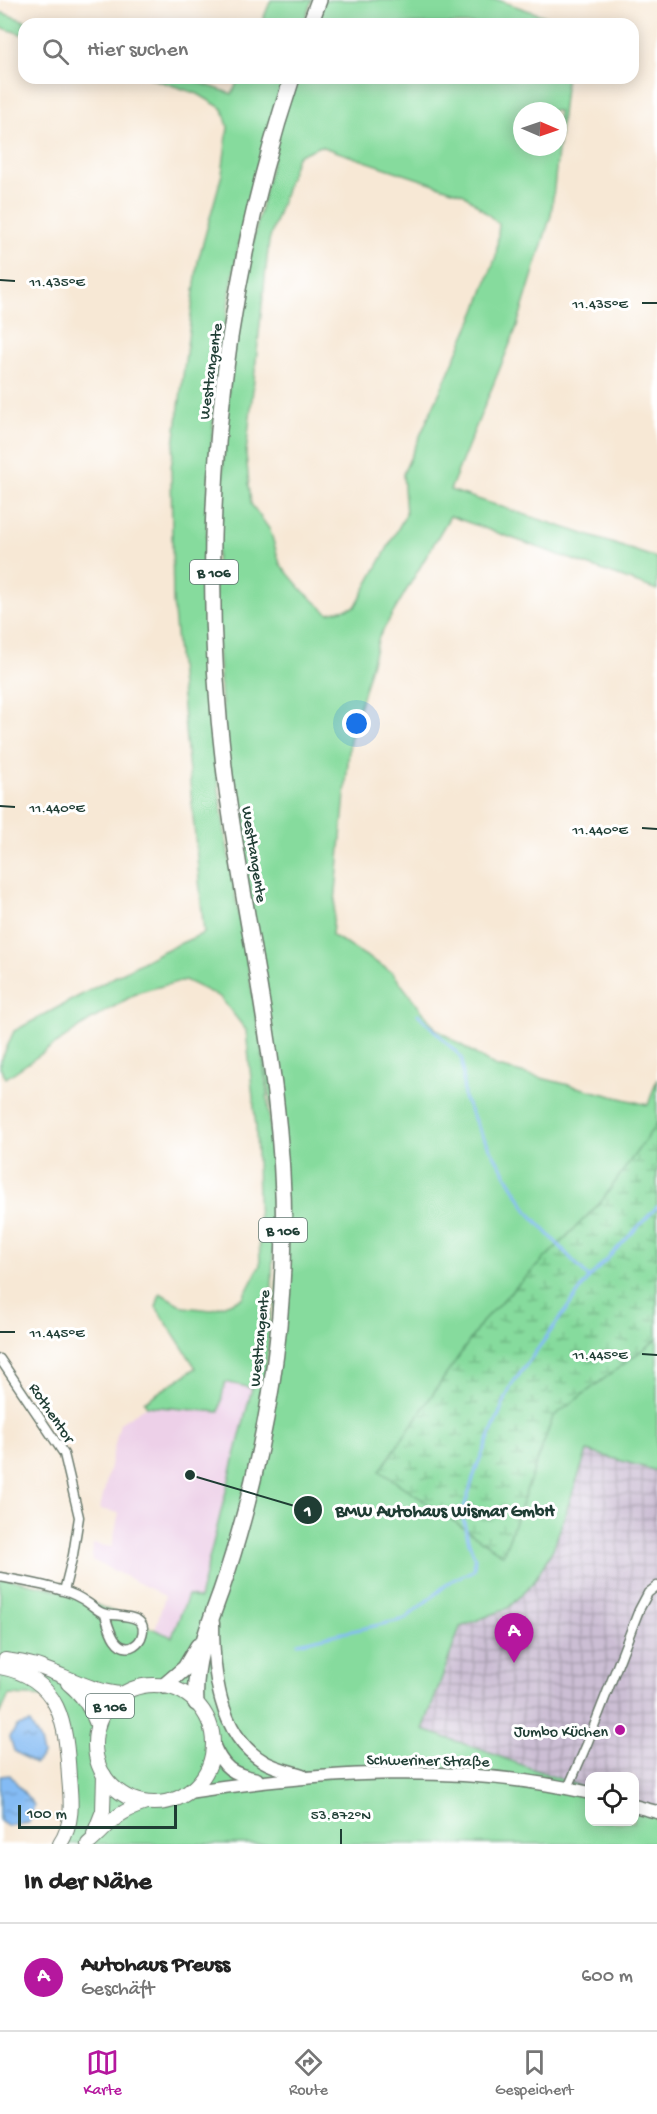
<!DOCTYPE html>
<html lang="de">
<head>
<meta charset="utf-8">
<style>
  body { margin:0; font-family:"Gochi Hand",sans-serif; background:#f2f2f2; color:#222 }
  .controls { position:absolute; right:18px; bottom:18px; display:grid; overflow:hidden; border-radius:12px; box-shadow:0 3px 15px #0003 }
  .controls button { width:54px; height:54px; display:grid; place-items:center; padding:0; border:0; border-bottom:2px solid #e0e0e0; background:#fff; color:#222; font:30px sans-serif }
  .compass { position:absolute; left:513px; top:102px; width:54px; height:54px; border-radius:50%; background:#fff; box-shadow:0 3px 15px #0003; rotate:92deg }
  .scale { position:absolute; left:18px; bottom:15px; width:159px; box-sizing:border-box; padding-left:6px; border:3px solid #1f3d34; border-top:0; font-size:16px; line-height:21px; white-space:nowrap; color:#1f3d34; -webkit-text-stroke:4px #fff; paint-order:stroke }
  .you { position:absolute; left:357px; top:724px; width:21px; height:21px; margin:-15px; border:4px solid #fff; border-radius:50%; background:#1a73e8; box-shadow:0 0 0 9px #1a73e833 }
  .badge { display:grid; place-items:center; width:39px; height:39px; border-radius:50%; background:#b5179e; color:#fff; font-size:20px; font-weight:700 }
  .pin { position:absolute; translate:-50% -50px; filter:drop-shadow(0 2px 3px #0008) }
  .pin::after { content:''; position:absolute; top:32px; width:21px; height:18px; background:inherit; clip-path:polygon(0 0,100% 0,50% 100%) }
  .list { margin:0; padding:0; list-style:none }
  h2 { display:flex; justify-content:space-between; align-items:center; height:78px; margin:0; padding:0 24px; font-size:26px }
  h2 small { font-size:20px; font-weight:400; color:#767676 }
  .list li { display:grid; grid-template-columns:39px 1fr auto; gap:18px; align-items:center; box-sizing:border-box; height:108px; padding:0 24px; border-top:2px solid #e0e0e0 }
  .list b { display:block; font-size:22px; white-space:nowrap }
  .list p { margin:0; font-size:20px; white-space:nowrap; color:#767676 }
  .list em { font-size:20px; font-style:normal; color:#767676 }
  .icon { flex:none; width:33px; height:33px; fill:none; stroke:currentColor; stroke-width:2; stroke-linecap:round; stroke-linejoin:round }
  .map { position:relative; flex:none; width:657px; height:1844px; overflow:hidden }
  .search { position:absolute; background:#fff; box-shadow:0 3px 15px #0003; left:18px; right:18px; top:18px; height:66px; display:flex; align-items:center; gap:15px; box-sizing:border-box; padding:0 21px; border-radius:18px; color:#767676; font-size:22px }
  .sheet { height:186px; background:#fff }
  nav { display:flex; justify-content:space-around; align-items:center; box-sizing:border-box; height:84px; border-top:2px solid #e0e0e0; background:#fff; font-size:16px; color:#767676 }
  nav a { display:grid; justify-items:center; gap:3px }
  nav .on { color:#b5179e }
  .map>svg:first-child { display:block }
</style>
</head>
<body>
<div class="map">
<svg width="657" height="1844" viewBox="0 0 657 1844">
  <defs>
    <pattern id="industrial-grid" width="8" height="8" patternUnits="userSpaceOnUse" patternTransform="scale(1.5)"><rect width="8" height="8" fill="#ccbed4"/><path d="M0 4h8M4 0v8" fill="none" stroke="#a59cad"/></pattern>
    <pattern id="wetland-marsh" width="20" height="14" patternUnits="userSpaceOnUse" patternTransform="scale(1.5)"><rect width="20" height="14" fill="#86db9d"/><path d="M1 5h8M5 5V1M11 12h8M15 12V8" fill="none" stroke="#6db381"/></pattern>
    <pattern id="water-ripples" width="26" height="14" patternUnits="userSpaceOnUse" patternTransform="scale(1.5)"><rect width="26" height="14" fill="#84bbf4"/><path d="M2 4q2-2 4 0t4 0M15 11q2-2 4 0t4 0" fill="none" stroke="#6b99c6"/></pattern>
  </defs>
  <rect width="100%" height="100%" fill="#fff"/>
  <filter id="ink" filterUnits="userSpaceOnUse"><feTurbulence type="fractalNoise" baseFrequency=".0167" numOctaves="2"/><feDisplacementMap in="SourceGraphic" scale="12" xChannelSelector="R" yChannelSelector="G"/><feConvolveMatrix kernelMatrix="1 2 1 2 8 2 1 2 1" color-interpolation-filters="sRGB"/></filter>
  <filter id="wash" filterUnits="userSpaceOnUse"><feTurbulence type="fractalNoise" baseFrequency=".008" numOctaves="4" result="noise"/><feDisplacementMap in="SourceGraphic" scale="24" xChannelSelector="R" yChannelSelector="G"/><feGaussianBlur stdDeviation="1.35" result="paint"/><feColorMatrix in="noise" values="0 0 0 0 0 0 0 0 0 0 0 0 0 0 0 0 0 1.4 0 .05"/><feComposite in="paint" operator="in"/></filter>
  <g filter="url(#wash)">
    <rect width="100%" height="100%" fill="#f7e8d5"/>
    <path fill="#edd0e8" d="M 225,1382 L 252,1387 L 199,1600 L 188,1595 L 172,1637 L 155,1630 L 165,1596 L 92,1560 L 93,1544 L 112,1547 L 119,1513 L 100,1509 L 120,1423 L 147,1406 L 219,1412 Z"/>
    <path fill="url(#industrial-grid)" d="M 587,1451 L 657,1471 L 657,1814 L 635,1807 L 634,1776 L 590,1776 L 589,1791 L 479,1749 L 423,1731 L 460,1627 L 483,1619 L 553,1549 Z"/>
    <g fill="#86db9d" stroke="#528c68" stroke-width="1.5" fill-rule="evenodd">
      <path d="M 271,0 L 312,0 L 303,24 L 261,24 Z"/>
      <path d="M 319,0 L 498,0 L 547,17 L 552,24 L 310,24 Z"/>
      <path d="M 0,12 L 33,24 L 24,24 L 24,35 L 0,27 Z"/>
      <path d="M 150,78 L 187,78 L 232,94 L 239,78 L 284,78 C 269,126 253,176 243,225 C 204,412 197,592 218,781 C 230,883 254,983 266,1084 C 277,1186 275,1288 264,1390 L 268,1391 L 284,1200 L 228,791 L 214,594 L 233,325 L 292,78 L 566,78 L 551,215 L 516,329 L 450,490 L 657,558 L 657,590 L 450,516 L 379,637 L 350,740 L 332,935 L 392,972 L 436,1029 L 494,1066 L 648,1105 L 657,1079 L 657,1471 L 587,1451 L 553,1549 L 533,1583 L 508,1608 L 460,1627 L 423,1730 L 479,1749 L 589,1790 L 590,1822 L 634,1822 L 635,1804 L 657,1811 L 657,1844 L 60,1844 L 71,1809 L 51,1697 L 9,1695 L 0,1715 L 0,1577 L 64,1591 L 172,1637 L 188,1595 L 199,1599 L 252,1388 L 225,1382 L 219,1412 L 147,1406 L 144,1402 L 196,1368 L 156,1307 L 160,1293 L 184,1307 L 211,1310 L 243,1298 L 260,1265 L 256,1127 L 246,1030 L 220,997 L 185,980 L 139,992 L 91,1020 L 6,1078 L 0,1068 L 0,1063 L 14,1031 L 161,952 L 204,933 L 173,601 L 171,468 L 198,261 L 222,174 L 228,127 L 223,109 L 198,94 ZM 522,111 L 558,111 L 558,147 L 522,147 ZM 320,146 L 464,194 L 499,224 L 496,256 L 476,311 L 403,474 L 406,514 L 355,607 L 328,613 L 302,590 L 280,564 L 270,530 L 251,504 L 246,454 L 269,241 L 297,156 Z"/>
    </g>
    <path fill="url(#wetland-marsh)" stroke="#528c68" stroke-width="1.5" d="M 657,1123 L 657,1339 L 553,1417 L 503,1555 L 380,1471 L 485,1318 L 601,1202 Z"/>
    <g fill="url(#water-ripples)" stroke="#527c94" stroke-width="1.5">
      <path d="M 30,1723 L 40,1741 L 43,1755 L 35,1764 L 14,1751 L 10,1737 L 17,1726 Z"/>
      <path d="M 10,1775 L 34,1805 L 29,1823 L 7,1826 L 0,1821 L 0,1776 Z"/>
    </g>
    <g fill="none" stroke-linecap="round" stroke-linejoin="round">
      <g stroke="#84bbf4" stroke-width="3">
        <path d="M 418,1014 L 462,1058 L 464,1098 L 482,1135 L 529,1213 L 589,1278"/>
        <path d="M 298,1643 L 405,1619 L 451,1581 L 474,1570 L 475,1557 L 469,1543 L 462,1514 L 477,1466 L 511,1386 L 589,1278 L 657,1207"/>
      </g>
    </g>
  </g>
  <g filter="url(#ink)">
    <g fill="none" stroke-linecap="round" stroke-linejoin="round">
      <g stroke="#6b796c" stroke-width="11">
        <g id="street">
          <path d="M 0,1359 L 64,1454 L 79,1517 L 73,1555 L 64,1591"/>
          <path d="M 0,1577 C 21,1581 43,1584 63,1591 C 71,1593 81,1598 88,1603 C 93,1606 97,1611 103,1613 C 114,1618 152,1611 141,1638 C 139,1642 136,1645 131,1647 C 114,1651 109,1627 105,1615"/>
          <path d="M 568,1788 L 587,1744 L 639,1610 L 648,1593 L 657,1586"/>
        </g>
      </g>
      <g stroke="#6b796c" stroke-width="15">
        <g id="secondary">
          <path d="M 213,1623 C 213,1670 218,1734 263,1761 C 274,1768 289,1771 302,1775"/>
          <path d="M 213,1744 C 223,1768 232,1774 257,1779"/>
          <path d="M 188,1792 C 322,1772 456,1762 590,1793"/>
          <path d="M 634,1806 L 657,1812"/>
        </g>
      </g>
      <g stroke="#6b796c" stroke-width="16">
        <g id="primary">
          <path d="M 5,1660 C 18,1662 30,1663 42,1668 C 70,1678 93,1692 123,1694"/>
          <path d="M 0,1667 C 61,1678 66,1724 69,1777 C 71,1800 74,1823 60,1844"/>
          <path d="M 68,1683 C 83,1695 92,1709 98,1727"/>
          <circle cx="154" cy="1744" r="59"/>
          <path d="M 94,1834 L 103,1811 L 104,1775"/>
          <path d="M 88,1844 C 113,1823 112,1814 146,1803"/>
        </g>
      </g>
      <g stroke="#6b796c" stroke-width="18">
        <g id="highway">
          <path d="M 310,24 L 319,0"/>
          <path d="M 164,1686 L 185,1668 L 198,1646"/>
          <path d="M 196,1703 C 193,1663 208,1627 221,1591 C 230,1565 238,1538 245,1512 C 266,1432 280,1349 283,1266 C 290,1106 249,948 227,790 C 195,553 216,305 292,78"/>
        </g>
      </g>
      <use href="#street" stroke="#fff" stroke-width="8"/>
      <use href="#secondary" stroke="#fff" stroke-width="12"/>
      <use href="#primary" stroke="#fff" stroke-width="14"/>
      <use href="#highway" stroke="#fff" stroke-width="15"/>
    </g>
  </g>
  <path fill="none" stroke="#1f3d34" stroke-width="2" d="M 0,280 L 15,281M 642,303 L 657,303M 0,806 L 15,807M 642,828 L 657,829M 0,1332 L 15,1332M 642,1354 L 657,1355M 341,1844 L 341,1829"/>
  <circle fill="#b5179e" stroke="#fff" stroke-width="2" cx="620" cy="1730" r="6"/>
  <g text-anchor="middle" stroke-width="6" stroke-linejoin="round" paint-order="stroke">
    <g fill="#fff" stroke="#627771" stroke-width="1.5">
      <rect x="190" y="560" width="48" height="24" rx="4.5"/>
      <rect x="259" y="1218" width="48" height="24" rx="4.5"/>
      <rect x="86" y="1694" width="48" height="24" rx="4.5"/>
    </g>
    <g font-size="15" font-weight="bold" fill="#1f3d34">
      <text x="214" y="577">B 106</text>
      <text x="283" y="1235">B 106</text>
      <text x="110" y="1711">B 106</text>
    </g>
    <g font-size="16" fill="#1f3d34" stroke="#fff">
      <text transform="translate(209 371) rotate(-82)" y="6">Westtangente</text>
      <text transform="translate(256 854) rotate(81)" y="6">Westtangente</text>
      <text transform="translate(258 1338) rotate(-84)" y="6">Westtangente</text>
      <text transform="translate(53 1412) rotate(56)" y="6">Rothentor</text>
      <text transform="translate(428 1759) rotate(1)" y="6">Schweriner Straße</text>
    </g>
    <g font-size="16" fill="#1f3d34" stroke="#fff" text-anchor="end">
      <text x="608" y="1736">Jumbo Küchen</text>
    </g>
  </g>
  <g font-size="15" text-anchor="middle" fill="#1f3d34" stroke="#fff" stroke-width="6" stroke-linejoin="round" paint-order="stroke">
    <text x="57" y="286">11.435°E</text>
    <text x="600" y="308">11.435°E</text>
    <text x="57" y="812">11.440°E</text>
    <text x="600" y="834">11.440°E</text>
    <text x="57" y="1337">11.445°E</text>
    <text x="600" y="1359">11.445°E</text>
    <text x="341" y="1819">53.872°N</text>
  </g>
  <path fill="none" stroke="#1f3d34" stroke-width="2" d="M190 1475L308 1510"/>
  <g fill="#1f3d34" stroke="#fff" stroke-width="2">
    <circle cx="190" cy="1475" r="6"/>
    <circle cx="308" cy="1510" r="15"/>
  </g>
  <g font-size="18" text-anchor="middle" font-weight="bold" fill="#fff">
    <text x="308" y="1516">1</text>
  </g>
  <g font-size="18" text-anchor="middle" font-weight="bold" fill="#1f3d34" stroke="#fff" stroke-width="6" stroke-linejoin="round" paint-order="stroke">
    <text x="445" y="1516">BMW Autohaus Wismar GmbH</text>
  </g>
</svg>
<div class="controls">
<button><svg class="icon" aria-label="locate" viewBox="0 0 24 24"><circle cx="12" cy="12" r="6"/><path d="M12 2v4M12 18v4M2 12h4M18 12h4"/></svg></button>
</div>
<svg class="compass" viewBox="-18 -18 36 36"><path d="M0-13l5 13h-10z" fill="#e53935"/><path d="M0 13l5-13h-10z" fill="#767676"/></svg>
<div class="scale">100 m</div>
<div class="you"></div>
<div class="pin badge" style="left:514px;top:1663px">A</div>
<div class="search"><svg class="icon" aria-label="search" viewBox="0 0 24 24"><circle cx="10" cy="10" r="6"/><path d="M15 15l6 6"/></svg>Hier suchen</div>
</div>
<section class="sheet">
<h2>In der Nähe<small></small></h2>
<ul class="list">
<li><span class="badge">A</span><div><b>Autohaus Preuss</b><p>Geschäft</p></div><em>600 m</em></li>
</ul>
</section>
<nav>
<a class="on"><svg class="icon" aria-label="map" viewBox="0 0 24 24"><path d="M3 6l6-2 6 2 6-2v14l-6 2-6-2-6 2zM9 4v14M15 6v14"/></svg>Karte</a>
<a><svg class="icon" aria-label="directions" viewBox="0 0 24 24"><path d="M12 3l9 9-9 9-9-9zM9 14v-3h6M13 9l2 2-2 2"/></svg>Route</a>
<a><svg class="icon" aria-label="saved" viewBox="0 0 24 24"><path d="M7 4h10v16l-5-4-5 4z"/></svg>Gespeichert</a>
</nav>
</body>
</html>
